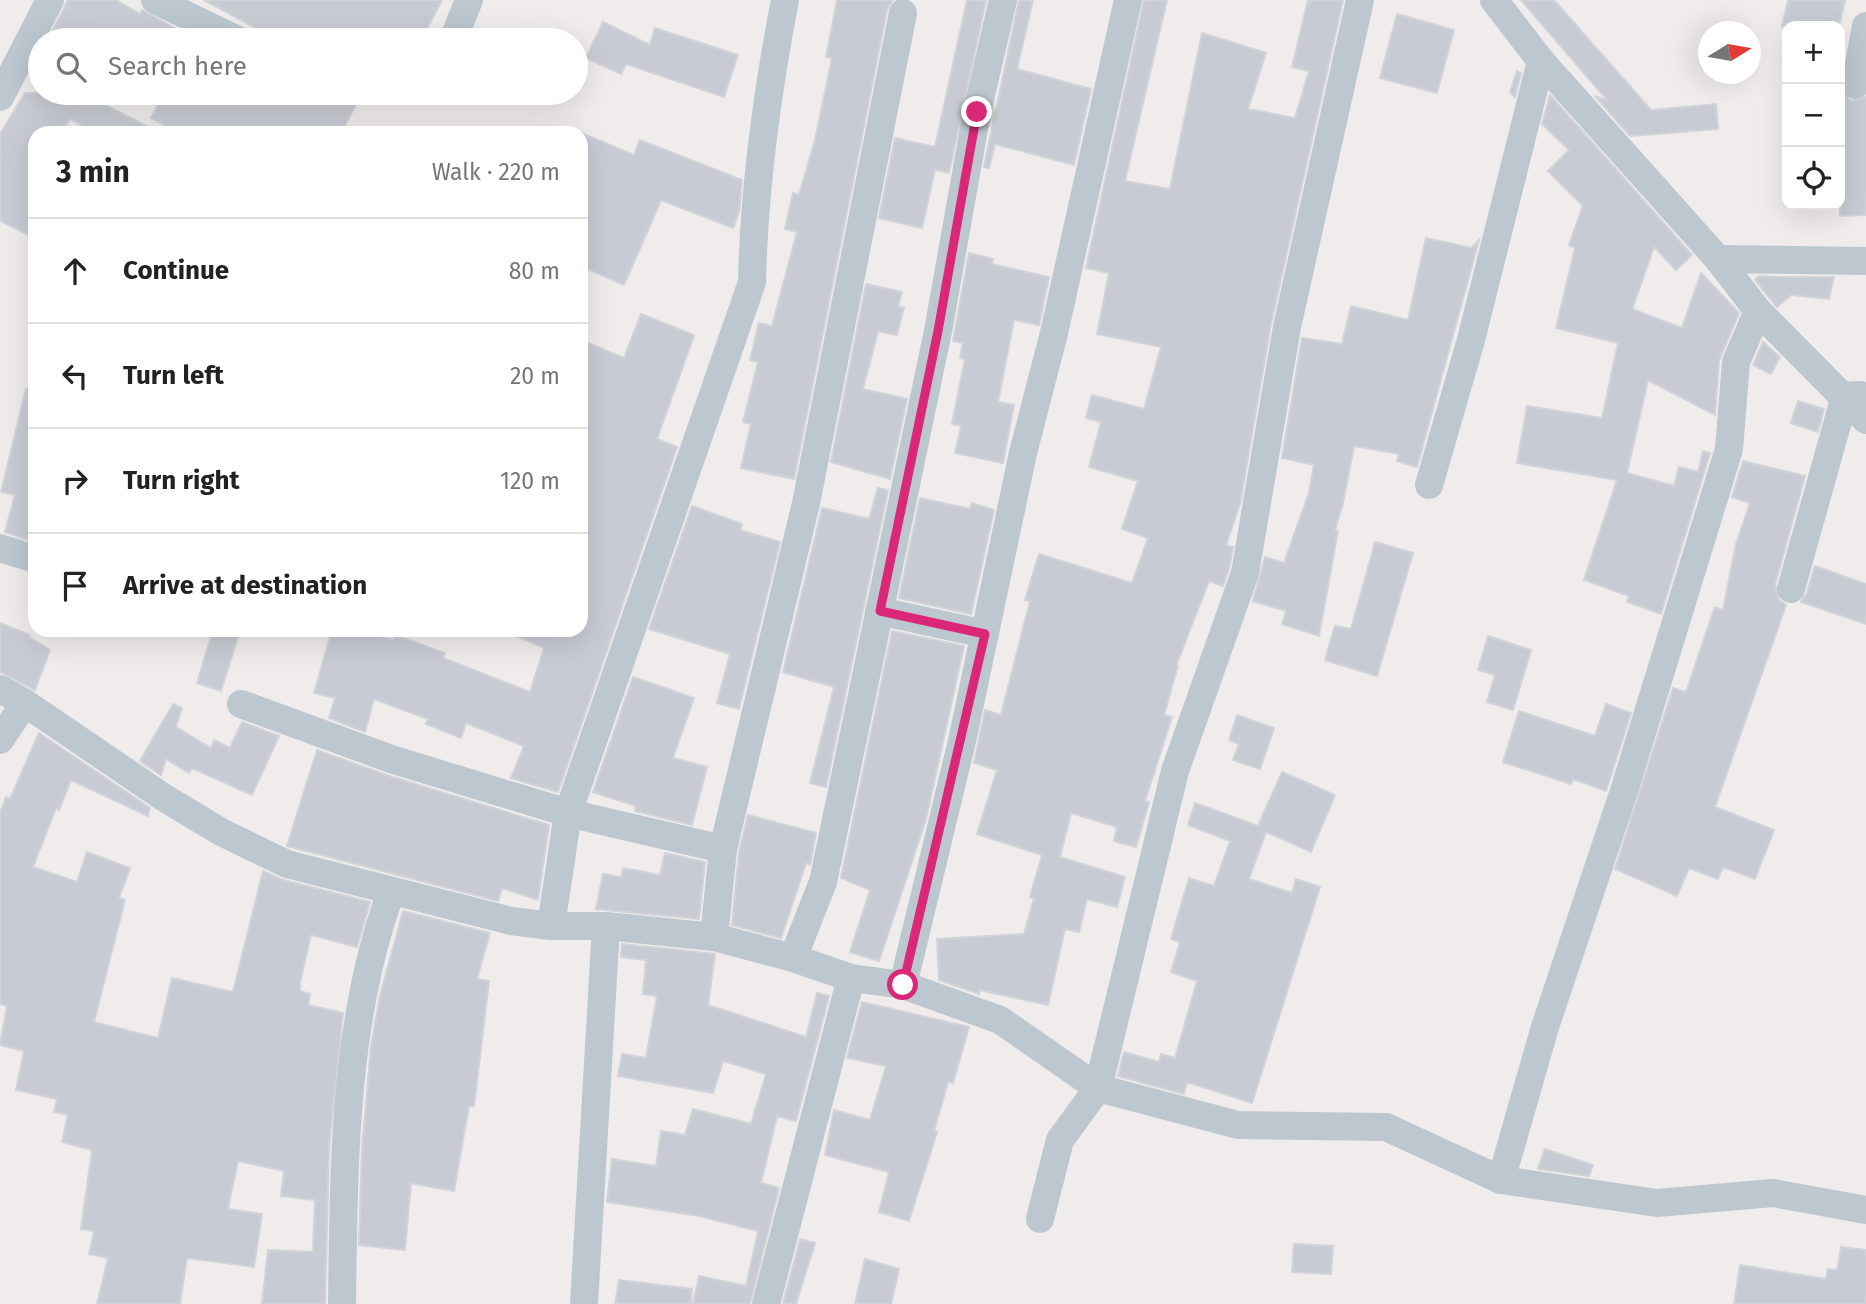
<!DOCTYPE html>
<html lang="en">
<head>
<meta charset="utf-8">
<style>
  body { margin:0; font-family:"Fira Sans",sans-serif; background:#f6f6f6; color:#222 }
  .controls { position:absolute; right:21px; top:21px; display:grid; overflow:hidden; border-radius:14px; box-shadow:0 7px 28px #0002 }
  .controls button { width:63px; height:63px; display:grid; place-items:center; padding:0; border:0; border-bottom:2px solid #e0e0e0; background:#fff; color:#222; font:35px sans-serif }
  .compass { position:absolute; left:1698px; top:21px; width:63px; height:63px; border-radius:50%; background:#fff; box-shadow:0 7px 28px #0002; rotate:79deg }
  .stop { position:absolute; width:21px; height:21px; margin:-16px; border:5px solid #db2777; border-radius:50%; background:#fff }
  .stop.end { background:#db2777; border-color:#fff; box-shadow:0 2px 7px #0008 }
  .list { margin:0; padding:0; list-style:none }
  h2 { display:flex; justify-content:space-between; align-items:center; height:91px; margin:0; padding:0 28px; font-size:30px }
  h2 small { font-size:23px; font-weight:400; color:#767676 }
  .list li { display:grid; grid-template-columns:46px 1fr auto; gap:21px; align-items:center; box-sizing:border-box; height:105px; padding:0 28px; border-top:2px solid #e0e0e0 }
  .list b { display:block; font-size:26px; white-space:nowrap }
  .list em { font-size:23px; font-style:normal; color:#767676 }
  .icon { flex:none; width:38px; height:38px; fill:none; stroke:currentColor; stroke-width:2; stroke-linecap:round; stroke-linejoin:round }
  .map { position:relative; flex:none; width:1866px; height:1304px; overflow:hidden }
  .search { position:absolute; background:#fff; box-shadow:0 7px 28px #0002; left:28px; top:28px; width:560px; height:77px; display:flex; align-items:center; gap:18px; box-sizing:border-box; padding:0 24px; border-radius:38px; color:#767676; font-size:26px }
  .panel { position:absolute; background:#fff; box-shadow:0 7px 28px #0002; left:28px; top:126px; width:560px; height:511px; border-radius:21px }
  .map>svg:first-child { display:block }
</style>
</head>
<body>
<div class="map">
<svg width="1866" height="1304" viewBox="0 0 1866 1304">
  <rect width="100%" height="100%" fill="#f0ecec"/>
  <g fill="#c8cbd3" stroke="#d0d3d9" stroke-width="2">
    <path d="M 68,0 L 116,0 L 140,14 L 142,10 L 174,28 L 172,33 L 184,40 L 48,40 Z"/>
    <path d="M 204,0 L 442,0 L 421,40 L 278,40 Z"/>
    <path d="M 837,0 L 893,0 L 887,10 L 794,479 L 741,468 L 751,424 L 743,422 L 758,362 L 750,360 L 759,323 L 772,326 L 797,232 L 785,229 L 793,193 L 799,195 L 815,140 L 832,58 L 826,57 Z"/>
    <path d="M 967,0 L 986,0 L 949,173 L 935,170 L 922,228 L 879,218 L 895,138 L 935,147 Z"/>
    <path d="M 1019,0 L 1033,0 L 1017,69 L 1091,89 L 1074,165 L 995,144 L 989,168 L 984,167 Z"/>
    <path d="M 1144,0 L 1167,0 L 1125,181 L 1170,189 L 1202,33 L 1266,53 L 1248,109 L 1295,118 L 1309,71 L 1292,67 L 1308,0 L 1343,0 L 1271,324 L 1240,504 L 1226,545 L 1233,547 L 1229,569 L 1223,586 L 1209,581 L 1176,666 L 1178,666 L 1164,715 L 1172,717 L 1145,801 L 1149,802 L 1136,847 L 1114,841 L 1117,827 L 1071,813 L 1060,857 L 1125,877 L 1117,907 L 1087,899 L 1079,932 L 1065,929 L 1048,1005 L 980,990 L 979,994 L 939,980 L 937,939 L 1024,934 L 1034,898 L 1030,897 L 1042,855 L 977,834 L 997,770 L 974,763 L 985,710 L 1001,715 L 1030,601 L 1025,600 L 1039,554 L 1132,583 L 1148,538 L 1122,529 L 1138,481 L 1089,467 L 1101,422 L 1086,418 L 1092,395 L 1144,409 L 1161,347 L 1097,334 L 1109,273 L 1086,268 Z"/>
    <path d="M 1521,0 L 1554,0 L 1651,110 L 1716,104 L 1718,129 L 1630,136 L 1595,96 L 1608,101 Z"/>
    <path d="M 1788,0 L 1845,0 L 1839,26 L 1782,26 Z"/>
    <path d="M 1397,14 L 1454,30 L 1437,93 L 1380,78 Z"/>
    <path d="M 603,22 L 650,45 L 655,28 L 738,55 L 724,97 L 626,64 L 621,74 L 586,58 Z"/>
    <path d="M 1517,71 L 1521,73 L 1515,97 L 1510,92 Z"/>
    <path d="M 1840,91 L 1851,101 L 1866,97 L 1866,215 L 1840,216 Z"/>
    <path d="M 25,93 L 82,93 L 160,133 L 97,133 L 70,119 L 61,133 L 35,133 L 35,238 L 0,221 L 0,134 Z"/>
    <path d="M 164,93 L 362,93 L 341,133 L 180,133 L 151,118 Z"/>
    <path d="M 1550,95 L 1692,255 L 1676,270 L 1654,247 L 1632,309 L 1682,328 L 1701,273 L 1739,313 L 1719,360 L 1715,415 L 1648,380 L 1627,473 L 1674,486 L 1679,467 L 1698,472 L 1703,451 L 1710,453 L 1661,614 L 1627,602 L 1629,596 L 1584,580 L 1617,480 L 1517,463 L 1527,406 L 1602,418 L 1618,343 L 1556,328 L 1575,248 L 1569,245 L 1583,206 L 1548,171 L 1569,150 L 1542,124 Z"/>
    <path d="M 581,133 L 634,155 L 640,140 L 742,180 L 739,212 L 733,228 L 661,200 L 624,285 L 581,266 Z"/>
    <path d="M 1426,238 L 1471,248 L 1479,240 L 1417,467 L 1397,461 L 1399,454 L 1354,446 L 1343,503 L 1335,530 L 1338,531 L 1319,636 L 1282,624 L 1286,611 L 1253,601 L 1265,557 L 1284,563 L 1309,493 L 1314,465 L 1282,458 L 1302,338 L 1342,344 L 1351,306 L 1408,320 Z"/>
    <path d="M 969,253 L 993,259 L 992,264 L 1049,277 L 1039,325 L 1014,320 L 998,402 L 1014,405 L 1003,463 L 955,453 L 961,426 L 952,424 L 965,359 L 960,358 L 963,343 L 953,341 Z"/>
    <path d="M 1759,276 L 1776,277 L 1834,277 L 1829,299 L 1791,295 L 1777,307 L 1755,280 Z"/>
    <path d="M 866,284 L 902,292 L 898,306 L 904,308 L 897,335 L 878,331 L 863,389 L 907,399 L 890,479 L 831,462 Z"/>
    <path d="M 641,314 L 694,335 L 657,439 L 677,447 L 558,792 L 511,778 L 524,746 L 466,723 L 461,738 L 426,724 L 428,719 L 374,699 L 365,732 L 329,718 L 335,698 L 314,693 L 332,630 L 359,630 L 394,640 L 395,635 L 445,653 L 443,658 L 530,692 L 544,648 L 503,630 L 581,630 L 581,340 L 624,358 Z"/>
    <path d="M 1763,342 L 1780,357 L 1771,374 L 1753,365 Z"/>
    <path d="M 26,389 L 35,390 L 35,542 L 5,532 L 15,495 L 1,492 Z"/>
    <path d="M 1798,401 L 1824,409 L 1818,432 L 1791,423 Z"/>
    <path d="M 1743,461 L 1805,476 L 1775,585 L 1779,600 L 1786,605 L 1715,807 L 1774,830 L 1755,879 L 1723,867 L 1718,879 L 1689,868 L 1677,896 L 1615,869 L 1673,688 L 1686,692 L 1715,607 L 1723,610 L 1736,544 L 1750,503 L 1732,497 Z"/>
    <path d="M 878,488 L 888,490 L 826,787 L 810,783 L 834,687 L 783,672 L 822,508 L 869,519 Z"/>
    <path d="M 920,498 L 970,509 L 972,503 L 994,510 L 971,614 L 899,598 Z"/>
    <path d="M 692,506 L 742,524 L 740,530 L 780,542 L 739,709 L 717,703 L 730,654 L 649,629 Z"/>
    <path d="M 1375,542 L 1413,553 L 1377,676 L 1325,660 L 1335,626 L 1351,629 Z"/>
    <path d="M 1815,566 L 1866,584 L 1866,624 L 1801,602 L 1807,593 Z"/>
    <path d="M 0,623 L 30,635 L 29,637 L 50,650 L 35,690 L 0,672 Z"/>
    <path d="M 213,630 L 240,630 L 221,691 L 197,683 Z"/>
    <path d="M 892,631 L 964,646 L 926,819 L 879,961 L 850,952 L 870,890 L 841,878 Z"/>
    <path d="M 1488,636 L 1531,650 L 1513,710 L 1487,702 L 1495,675 L 1478,670 Z"/>
    <path d="M 633,677 L 694,698 L 673,758 L 707,767 L 692,825 L 635,811 L 636,806 L 593,792 Z"/>
    <path d="M 173,704 L 182,708 L 176,727 L 211,748 L 214,740 L 230,748 L 242,722 L 279,736 L 252,795 L 192,768 L 189,773 L 166,759 L 161,775 L 140,761 Z"/>
    <path d="M 1606,704 L 1631,713 L 1606,791 L 1573,779 L 1571,784 L 1503,762 L 1519,711 L 1595,736 Z"/>
    <path d="M 1237,715 L 1274,728 L 1260,769 L 1233,760 L 1239,744 L 1229,740 Z"/>
    <path d="M 39,733 L 150,808 L 148,816 L 71,780 L 59,810 L 56,808 L 33,867 L 77,882 L 87,852 L 130,868 L 119,898 L 125,900 L 94,1022 L 158,1038 L 172,978 L 233,992 L 263,871 L 283,880 L 370,902 L 357,947 L 311,935 L 300,982 L 300,991 L 310,994 L 308,1005 L 343,1013 L 329,1147 L 325,1304 L 262,1304 L 268,1250 L 313,1252 L 315,1200 L 281,1196 L 284,1171 L 238,1161 L 228,1209 L 262,1214 L 254,1267 L 187,1258 L 180,1304 L 97,1304 L 108,1258 L 89,1254 L 94,1231 L 81,1229 L 92,1150 L 62,1142 L 68,1115 L 54,1112 L 57,1099 L 16,1090 L 24,1051 L 0,1045 L 7,1006 L 0,1004 L 0,812 L 6,797 L 10,799 Z"/>
    <path d="M 317,750 L 386,775 L 549,825 L 538,900 L 502,888 L 498,901 L 287,846 Z"/>
    <path d="M 1282,772 L 1335,795 L 1311,852 L 1266,832 L 1249,879 L 1292,893 L 1296,879 L 1320,887 L 1252,1103 L 1187,1082 L 1184,1094 L 1118,1076 L 1124,1052 L 1159,1062 L 1161,1054 L 1175,1058 L 1197,981 L 1171,972 L 1180,942 L 1171,939 L 1189,878 L 1214,886 L 1230,841 L 1188,825 L 1195,803 L 1258,826 Z"/>
    <path d="M 748,815 L 816,833 L 810,865 L 806,863 L 781,938 L 732,925 L 739,852 Z"/>
    <path d="M 665,853 L 705,862 L 699,919 L 596,909 L 603,874 L 621,877 L 623,868 L 660,875 Z"/>
    <path d="M 403,911 L 490,933 L 477,979 L 489,981 L 474,1106 L 469,1106 L 454,1191 L 411,1183 L 405,1250 L 359,1245 L 362,1149 L 371,1046 L 380,996 Z"/>
    <path d="M 622,944 L 715,954 L 708,1005 L 806,1037 L 817,993 L 829,996 L 796,1121 L 777,1116 L 761,1183 L 779,1188 L 750,1304 L 693,1304 L 699,1276 L 746,1286 L 758,1231 L 699,1216 L 607,1202 L 612,1159 L 656,1166 L 661,1131 L 685,1135 L 693,1109 L 751,1124 L 766,1074 L 723,1061 L 713,1093 L 618,1076 L 622,1054 L 646,1058 L 657,996 L 643,994 L 646,960 L 621,957 Z"/>
    <path d="M 862,1002 L 969,1027 L 953,1083 L 948,1082 L 934,1131 L 937,1132 L 909,1221 L 879,1212 L 889,1172 L 825,1155 L 834,1110 L 870,1120 L 886,1066 L 847,1058 Z"/>
    <path d="M 1545,1149 L 1593,1165 L 1589,1176 L 1538,1169 Z"/>
    <path d="M 800,1239 L 815,1243 L 796,1304 L 783,1304 Z"/>
    <path d="M 1294,1244 L 1333,1246 L 1331,1274 L 1292,1272 Z"/>
    <path d="M 1841,1247 L 1866,1250 L 1866,1304 L 1734,1304 L 1740,1265 L 1826,1279 L 1828,1269 L 1837,1270 Z"/>
    <path d="M 865,1259 L 899,1269 L 891,1304 L 855,1304 Z"/>
    <path d="M 619,1280 L 692,1289 L 691,1304 L 615,1304 Z"/>
  </g>
  <g fill="none" stroke-linecap="round" stroke-linejoin="round">
    <g stroke="#bcc7d0" stroke-width="28">
      <path d="M 155,0 L 238,40"/>
      <path d="M 1494,0 L 1541,61 L 1718,259 L 1758,311 L 1866,420"/>
      <path d="M 453,40 L 469,0"/>
      <path d="M 1855,85 L 1866,26"/>
      <path d="M 0,97 L 50,0"/>
      <path d="M 1718,259 L 1866,261"/>
      <path d="M 1429,485 L 1471,340 L 1541,61"/>
      <path d="M 0,548 L 35,559"/>
      <path d="M 1791,589 L 1845,396 L 1860,395"/>
      <path d="M 879,611 L 985,634"/>
      <path d="M 0,689 L 25,703 L 163,797 L 221,832 L 287,864 L 511,921 L 551,926 L 606,926 L 714,937 L 793,958 L 851,978 L 903,985 L 1000,1020 L 1098,1088 L 1238,1125 L 1386,1127 L 1501,1180 L 1657,1203 L 1773,1193 L 1866,1210"/>
      <path d="M 241,704 L 391,759 L 568,813 L 723,849"/>
      <path d="M 0,740 L 25,703"/>
      <path d="M 551,926 L 568,813 L 752,282 C 754,187 767,93 785,0"/>
      <path d="M 714,937 L 723,849 L 806,503 L 903,13"/>
      <path d="M 793,958 L 823,882 L 938,331 L 977,112 L 1003,0"/>
      <path d="M 903,985 L 962,741 L 1023,453 L 1054,333 L 1128,0"/>
      <path d="M 1501,1180 L 1545,1027 L 1624,791 L 1729,449 L 1736,362 L 1758,311"/>
      <path d="M 1040,1219 L 1060,1140 L 1098,1088 L 1175,771 L 1245,573 L 1287,327 L 1360,0"/>
      <path d="M 342,1304 C 344,1167 343,1023 391,892"/>
      <path d="M 584,1304 L 606,926"/>
      <path d="M 766,1304 L 851,978"/>
    </g>
  </g>
  <g fill="none" stroke-linecap="round" stroke-linejoin="round">
    <path stroke="#db2777" stroke-width="9" d="M 903,985 L 985,634 L 880,611 L 938,331 L 977,112"/>
  </g>
</svg>
<div class="controls">
<button>+</button>
<button>−</button>
<button><svg class="icon" aria-label="locate" viewBox="0 0 24 24"><circle cx="12" cy="12" r="6"/><path d="M12 2v4M12 18v4M2 12h4M18 12h4"/></svg></button>
</div>
<svg class="compass" viewBox="-18 -18 36 36"><path d="M0-13l5 13h-10z" fill="#e53935"/><path d="M0 13l5-13h-10z" fill="#767676"/></svg>
<div class="stop" style="left:903px;top:985px"></div>
<div class="stop end" style="left:977px;top:112px"></div>
<div class="search"><svg class="icon" aria-label="search" viewBox="0 0 24 24"><circle cx="10" cy="10" r="6"/><path d="M15 15l6 6"/></svg>Search here</div>
<section class="panel">
<h2>3 min<small>Walk · 220 m</small></h2>
<ul class="list">
<li><svg class="icon" aria-label="ahead" viewBox="0 0 24 24"><path d="M12 20V5M6 11l6-6 6 6"/></svg><div><b>Continue</b></div><em>80 m</em></li>
<li><svg class="icon" aria-label="left" viewBox="0 0 24 24"><path d="M17 20v-9H6M10 6l-5 5 5 5"/></svg><div><b>Turn left</b></div><em>20 m</em></li>
<li><svg class="icon" aria-label="right" viewBox="0 0 24 24"><path d="M7 20v-9h11M14 6l5 5-5 5"/></svg><div><b>Turn right</b></div><em>120 m</em></li>
<li><svg class="icon" aria-label="arrive" viewBox="0 0 24 24"><path d="M6 21V4h12l-3 4 3 4H6"/></svg><div><b>Arrive at destination</b></div></li>
</ul>
</section>
</div>
</body>
</html>
